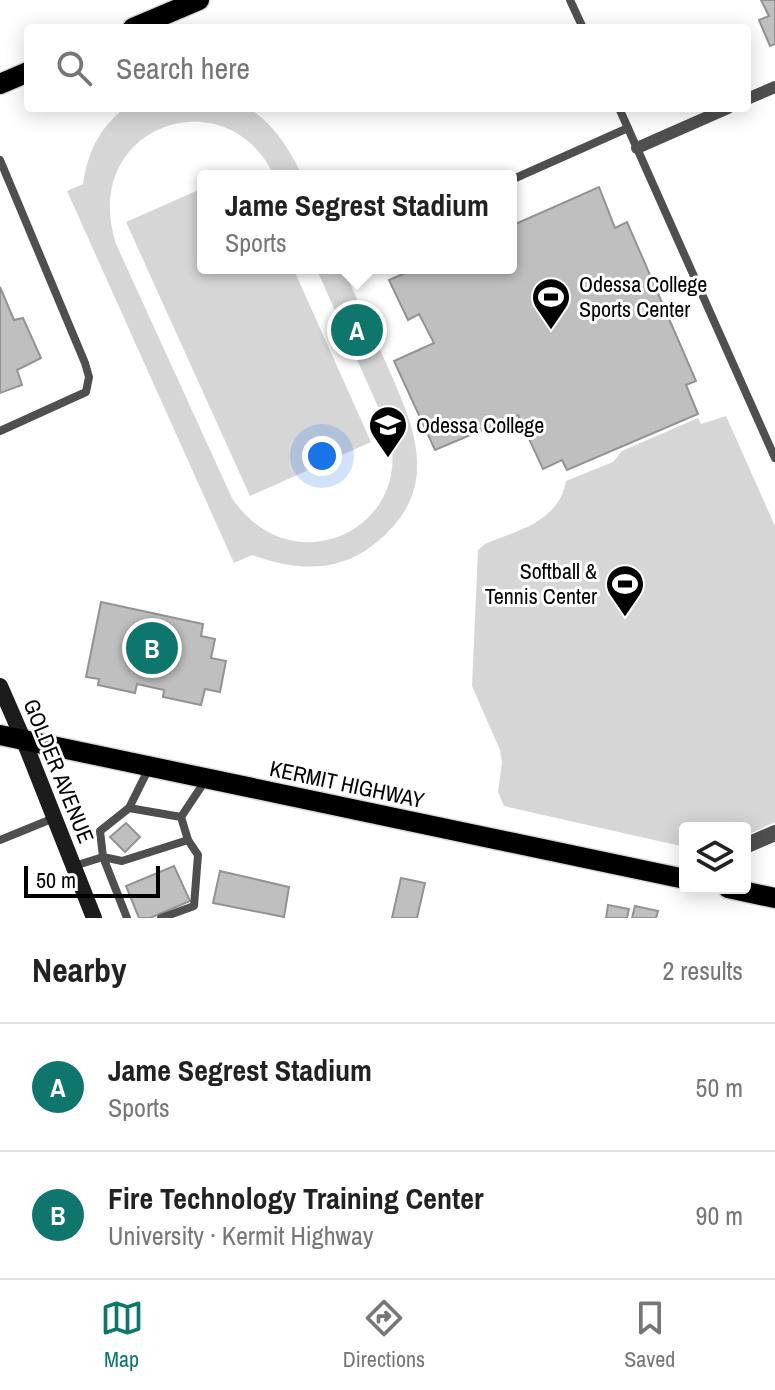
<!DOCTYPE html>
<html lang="en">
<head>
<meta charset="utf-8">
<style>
  body { margin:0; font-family:"Archivo Narrow",sans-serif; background:#f6f6f6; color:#222 }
  .controls { position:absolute; right:24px; bottom:24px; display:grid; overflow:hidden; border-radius:8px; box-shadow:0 4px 20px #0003 }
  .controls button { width:72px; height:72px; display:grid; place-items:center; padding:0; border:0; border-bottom:2px solid #e0e0e0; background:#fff; color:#222; font:40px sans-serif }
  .scale { position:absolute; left:24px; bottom:20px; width:136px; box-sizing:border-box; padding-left:8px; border:4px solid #000; border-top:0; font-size:22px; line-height:28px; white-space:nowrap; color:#000; -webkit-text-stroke:6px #fff; paint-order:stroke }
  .you { position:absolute; left:322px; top:456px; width:28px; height:28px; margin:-20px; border:6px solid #fff; border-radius:50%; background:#1a73e8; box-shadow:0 0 0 12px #1a73e833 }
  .badge { display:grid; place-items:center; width:52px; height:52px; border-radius:50%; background:#0f766e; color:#fff; font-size:26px; font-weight:700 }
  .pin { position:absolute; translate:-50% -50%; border:4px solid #fff; box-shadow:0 2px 8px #0006 }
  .popup { position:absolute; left:197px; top:170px; width:320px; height:104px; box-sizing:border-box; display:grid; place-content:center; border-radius:8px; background:#fff; filter:drop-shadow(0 2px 6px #0005); font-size:26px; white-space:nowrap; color:#767676 }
  .popup b { font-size:30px; color:#222 }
  .popup::after { content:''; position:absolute; left:50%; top:100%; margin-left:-16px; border:16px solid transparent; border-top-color:#fff }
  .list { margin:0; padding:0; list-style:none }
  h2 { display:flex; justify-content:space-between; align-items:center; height:104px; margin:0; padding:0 32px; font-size:34px }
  h2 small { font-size:26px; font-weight:400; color:#767676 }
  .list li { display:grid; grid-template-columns:52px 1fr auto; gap:24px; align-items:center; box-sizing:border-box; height:128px; padding:0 32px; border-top:2px solid #e0e0e0 }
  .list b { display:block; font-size:30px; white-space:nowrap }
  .list p { margin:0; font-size:26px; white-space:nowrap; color:#767676 }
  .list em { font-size:26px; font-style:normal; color:#767676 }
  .icon { flex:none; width:44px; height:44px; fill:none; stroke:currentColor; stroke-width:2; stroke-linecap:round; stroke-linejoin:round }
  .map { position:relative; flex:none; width:775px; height:918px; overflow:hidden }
  .search { position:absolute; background:#fff; box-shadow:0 4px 20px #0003; left:24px; right:24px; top:24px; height:88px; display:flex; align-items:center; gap:20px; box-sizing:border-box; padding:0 28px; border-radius:8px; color:#767676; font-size:30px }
  .sheet { height:360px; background:#fff }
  nav { display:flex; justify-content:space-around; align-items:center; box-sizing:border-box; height:112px; border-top:2px solid #e0e0e0; background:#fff; font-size:22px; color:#767676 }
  nav a { display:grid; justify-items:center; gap:4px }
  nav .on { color:#0f766e }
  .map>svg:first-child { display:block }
</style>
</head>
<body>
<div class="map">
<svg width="775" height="918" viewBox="0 0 775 918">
  <rect width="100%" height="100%" fill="#fff"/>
  <g fill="#d6d6d6">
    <path d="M 125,108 L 249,108 C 274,125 290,149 302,176 L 274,176 C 228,75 78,125 116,244 L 232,498 C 292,588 418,528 388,429 L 316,268 L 343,268 C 357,300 372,331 386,363 C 415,429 444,490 373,545 C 336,574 294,570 252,555 L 234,563 L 67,191 L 83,184 C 88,152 99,128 125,108 Z"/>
    <path d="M 203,188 L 203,268 L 293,268 L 371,442 L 250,496 L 126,222 Z"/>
    <path d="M 726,416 L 775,526 L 775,822 L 745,836 L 745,828 L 685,828 L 685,847 L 504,806 L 498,792 L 502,763 L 500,750 L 472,686 L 478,550 L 485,544 C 518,530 559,522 566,481 L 613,462 L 622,451 L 698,418 L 701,424 Z"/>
  </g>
  <g fill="#bfbfbf" stroke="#939393" stroke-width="2">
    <path d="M 761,0 L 775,0 L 775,44 L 770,46 L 759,20 L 769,16 Z"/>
    <path d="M 599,187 L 615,228 L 627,222 L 696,381 L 686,385 L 698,414 L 567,470 L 562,460 L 543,469 L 518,415 L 435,450 L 394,361 L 434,343 L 419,314 L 408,320 L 389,280 L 417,268 L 511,268 L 511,226 Z"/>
    <path d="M 0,287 L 14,320 L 23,318 L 41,358 L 17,370 L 22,385 L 0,393 Z"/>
    <path d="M 101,602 L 203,624 L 201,636 L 215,639 L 211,658 L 226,661 L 220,692 L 205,689 L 201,705 L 163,697 L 164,690 L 137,684 L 135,693 L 98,685 L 99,679 L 86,677 Z"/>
    <path d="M 126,823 L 140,837 L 125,852 L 110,837 Z"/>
    <path d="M 174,866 L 190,901 L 150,918 L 139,918 L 126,886 Z"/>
    <path d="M 220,871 L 289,887 L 284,917 L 213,903 Z"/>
    <path d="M 401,878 L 425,883 L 417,918 L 392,918 Z"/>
    <path d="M 608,905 L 629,909 L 627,918 L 606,918 Z"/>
    <path d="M 635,906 L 658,911 L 656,918 L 632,918 Z"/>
  </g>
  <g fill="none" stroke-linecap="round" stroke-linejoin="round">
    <g stroke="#dbdbdb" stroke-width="23">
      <g id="primary">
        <path d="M 133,28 L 199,0"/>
        <path d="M 0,84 L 28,72"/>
        <path d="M 0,735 L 685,879"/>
        <path d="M 728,888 L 775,898"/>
      </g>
    </g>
    <g stroke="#4f4f4f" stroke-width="8">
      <path d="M 570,0 L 583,28"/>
      <path d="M 619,108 L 775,458"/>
      <path d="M 0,160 L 85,363 L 89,377 L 86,392 L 0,431"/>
      <path d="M 511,180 L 628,128"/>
      <path d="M 129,808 L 181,817 L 188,840 L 198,855 L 194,906 L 161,918"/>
      <path d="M 181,817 L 205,781"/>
      <path d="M 0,840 L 54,818"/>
      <path d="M 74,866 L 103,857 L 122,861 L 188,840"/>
      <path d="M 127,918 L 103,857 L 100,831 L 129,808 L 149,768"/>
    </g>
    <g stroke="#4f4f4f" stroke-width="12">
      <path d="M 747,99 L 775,87"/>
      <path d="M 637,148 L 728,108"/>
    </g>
    <path stroke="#4f4f4f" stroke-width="16" d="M 745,846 L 775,833"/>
    <path stroke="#1c1c1c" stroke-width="16" d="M 0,686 L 24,741 L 94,918"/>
    <use href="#primary" stroke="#000" stroke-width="20"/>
  </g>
  <defs>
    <g id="stadium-pin" transform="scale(2)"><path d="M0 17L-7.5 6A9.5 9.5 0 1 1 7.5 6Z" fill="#000" stroke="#fff"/><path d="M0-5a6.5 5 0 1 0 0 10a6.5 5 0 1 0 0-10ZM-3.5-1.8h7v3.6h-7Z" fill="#fff"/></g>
    <g id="university-pin" transform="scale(2)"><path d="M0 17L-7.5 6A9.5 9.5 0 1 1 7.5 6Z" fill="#000" stroke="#fff"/><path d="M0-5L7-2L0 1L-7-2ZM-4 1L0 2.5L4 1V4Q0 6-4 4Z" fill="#fff"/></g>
  </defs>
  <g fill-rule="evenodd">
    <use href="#stadium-pin" x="551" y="297"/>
    <use href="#university-pin" x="388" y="425"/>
    <use href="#stadium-pin" x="625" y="584"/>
  </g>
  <g text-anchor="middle" stroke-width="6" stroke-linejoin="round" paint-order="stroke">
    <g font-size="22" fill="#000" stroke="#fff" text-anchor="start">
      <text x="579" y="292">Odessa College<tspan x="579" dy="25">Sports Center</tspan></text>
      <text x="416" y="433">Odessa College</text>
      <text x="597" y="579" text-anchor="end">Softball &amp;<tspan x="597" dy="25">Tennis Center</tspan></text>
    </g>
    <g font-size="22" fill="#000" stroke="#fff">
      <text transform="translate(59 771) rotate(68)" y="8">GOLDER AVENUE</text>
      <text transform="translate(347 784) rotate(12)" y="8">KERMIT HIGHWAY</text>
    </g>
  </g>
</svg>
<div class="controls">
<button><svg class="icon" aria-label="layers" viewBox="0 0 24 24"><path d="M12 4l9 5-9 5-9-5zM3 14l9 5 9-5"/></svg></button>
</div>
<div class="scale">50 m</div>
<div class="you"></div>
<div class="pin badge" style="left:357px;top:330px">A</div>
<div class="popup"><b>Jame Segrest Stadium</b>Sports</div>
<div class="pin badge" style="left:152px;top:648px">B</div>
<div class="search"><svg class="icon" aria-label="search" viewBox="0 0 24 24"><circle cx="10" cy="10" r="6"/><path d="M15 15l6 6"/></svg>Search here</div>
</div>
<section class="sheet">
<h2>Nearby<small>2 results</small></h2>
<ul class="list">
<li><span class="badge">A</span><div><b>Jame Segrest Stadium</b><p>Sports</p></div><em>50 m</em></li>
<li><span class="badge">B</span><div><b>Fire Technology Training Center</b><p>University · Kermit Highway</p></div><em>90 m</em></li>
</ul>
</section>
<nav>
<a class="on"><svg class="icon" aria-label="map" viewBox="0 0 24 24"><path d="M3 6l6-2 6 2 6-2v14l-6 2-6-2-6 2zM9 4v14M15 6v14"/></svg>Map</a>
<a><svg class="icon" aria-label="directions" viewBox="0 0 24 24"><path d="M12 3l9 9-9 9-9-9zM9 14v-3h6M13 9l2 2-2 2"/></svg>Directions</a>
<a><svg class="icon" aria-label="saved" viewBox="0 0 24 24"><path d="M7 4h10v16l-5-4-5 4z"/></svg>Saved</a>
</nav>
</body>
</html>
